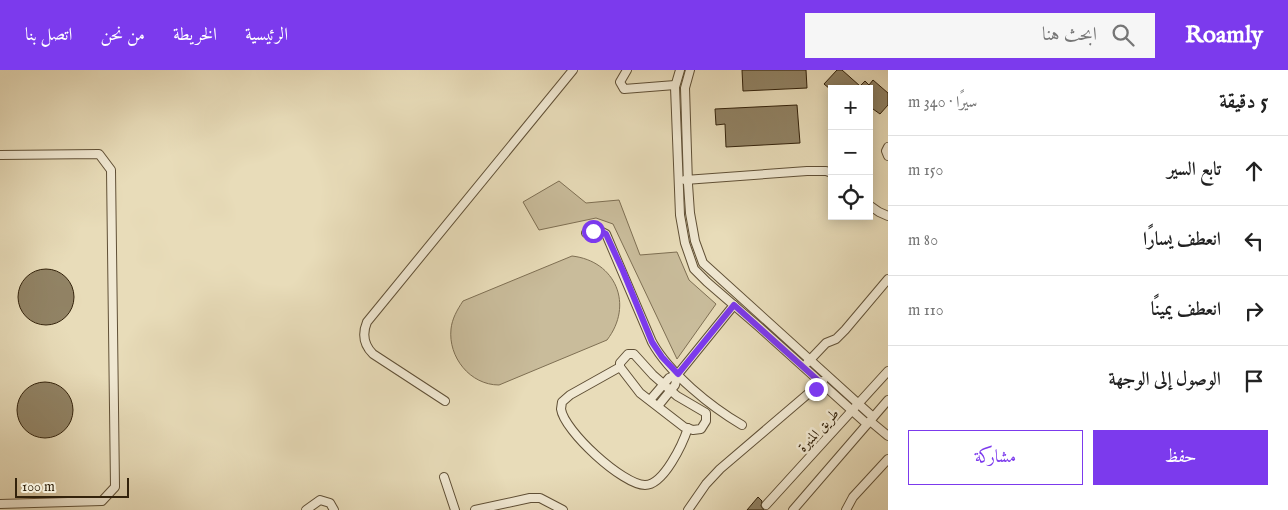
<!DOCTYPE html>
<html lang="ar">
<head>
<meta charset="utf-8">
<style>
  body { margin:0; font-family:"IM FELL English",Amiri,serif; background:#f6f6f6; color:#222; direction:rtl }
  .controls { position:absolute; right:15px; top:15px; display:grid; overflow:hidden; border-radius:0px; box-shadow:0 2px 12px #0003 }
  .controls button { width:45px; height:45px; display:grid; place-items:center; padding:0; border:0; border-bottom:1px solid #e0e0e0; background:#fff; color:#222; font:25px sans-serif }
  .scale { position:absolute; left:15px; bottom:12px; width:114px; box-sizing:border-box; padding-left:5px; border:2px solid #33220b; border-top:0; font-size:14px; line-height:18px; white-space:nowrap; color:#33220b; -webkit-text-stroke:4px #f0e8d2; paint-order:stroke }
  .stop { position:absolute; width:15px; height:15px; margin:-11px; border:4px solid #7c3aed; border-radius:50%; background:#fff }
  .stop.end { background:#7c3aed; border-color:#fff; box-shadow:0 1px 5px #0008 }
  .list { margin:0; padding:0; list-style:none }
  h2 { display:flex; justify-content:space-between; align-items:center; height:65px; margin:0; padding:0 20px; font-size:21px }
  h2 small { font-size:16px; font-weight:400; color:#767676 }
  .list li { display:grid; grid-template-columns:32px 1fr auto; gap:15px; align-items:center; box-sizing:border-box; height:70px; padding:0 20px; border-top:1px solid #e0e0e0 }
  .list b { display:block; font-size:19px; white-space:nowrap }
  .list em { font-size:16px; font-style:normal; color:#767676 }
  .actions { display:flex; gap:10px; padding:15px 20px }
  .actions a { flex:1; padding:11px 0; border:1px solid #7c3aed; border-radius:0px; text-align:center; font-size:18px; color:#7c3aed }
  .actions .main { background:#7c3aed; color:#fff }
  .icon { flex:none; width:28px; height:28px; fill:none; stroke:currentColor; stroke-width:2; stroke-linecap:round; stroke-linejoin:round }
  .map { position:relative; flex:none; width:888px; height:440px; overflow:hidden; direction:ltr }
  header { display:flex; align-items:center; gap:30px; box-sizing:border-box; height:70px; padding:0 25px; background:#7c3aed; color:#fff }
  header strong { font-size:24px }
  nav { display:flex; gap:28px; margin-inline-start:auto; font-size:18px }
  .search { width:350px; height:45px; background:#f6f6f6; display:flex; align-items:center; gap:12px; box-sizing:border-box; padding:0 18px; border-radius:0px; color:#767676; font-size:19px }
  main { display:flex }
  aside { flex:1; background:#fff }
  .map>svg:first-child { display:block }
</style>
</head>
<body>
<header>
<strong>Roamly</strong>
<div class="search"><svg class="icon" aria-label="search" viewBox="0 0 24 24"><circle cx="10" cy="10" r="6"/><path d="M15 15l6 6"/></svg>ابحث هنا</div>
<nav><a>الرئيسية</a><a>الخريطة</a><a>من نحن</a><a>اتصل بنا</a></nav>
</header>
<main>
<aside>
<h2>5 دقيقة<small>سيرًا · 340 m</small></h2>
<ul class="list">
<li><svg class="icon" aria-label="ahead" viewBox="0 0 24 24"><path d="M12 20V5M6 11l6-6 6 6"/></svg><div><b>تابع السير</b></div><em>150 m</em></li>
<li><svg class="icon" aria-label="left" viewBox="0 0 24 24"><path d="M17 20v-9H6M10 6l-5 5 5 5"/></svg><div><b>انعطف يسارًا</b></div><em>80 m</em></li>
<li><svg class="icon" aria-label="right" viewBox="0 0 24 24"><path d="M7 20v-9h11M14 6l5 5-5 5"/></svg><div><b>انعطف يمينًا</b></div><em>110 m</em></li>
<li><svg class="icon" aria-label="arrive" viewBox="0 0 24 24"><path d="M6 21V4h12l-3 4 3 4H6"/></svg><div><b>الوصول إلى الوجهة</b></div></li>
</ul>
<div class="actions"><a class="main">حفظ</a><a>مشاركة</a></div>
</aside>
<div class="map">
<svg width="888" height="440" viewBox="0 0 888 440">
  <rect width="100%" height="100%" fill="#e8dcb9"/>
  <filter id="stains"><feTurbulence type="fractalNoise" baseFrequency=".004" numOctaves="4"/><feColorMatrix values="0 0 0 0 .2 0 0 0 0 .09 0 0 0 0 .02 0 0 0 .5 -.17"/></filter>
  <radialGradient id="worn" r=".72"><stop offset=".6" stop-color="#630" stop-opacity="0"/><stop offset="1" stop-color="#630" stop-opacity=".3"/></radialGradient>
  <g fill="#c9bc9b" stroke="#7e6f53">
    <path d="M 559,111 L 586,133 L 619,130 L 640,185 L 677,182 L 689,210 L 716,234 L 677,289 L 613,154 L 596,148 L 539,160 L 523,132 Z"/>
    <path d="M 572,186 C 616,191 634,235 607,270 L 499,315 C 470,315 448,287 451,259 C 452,249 457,240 463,231 Z"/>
  </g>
  <g fill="#918365" stroke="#33220b">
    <path d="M 742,0 L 806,0 L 807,18 L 743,21 Z"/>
    <path d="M 837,0 L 842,0 L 860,16 L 865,11 L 869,15 L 873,10 L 888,23 L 888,35 L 880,44 L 873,39 L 869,43 L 869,19 L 830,19 L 824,14 Z"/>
    <path d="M 797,35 L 800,73 L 726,77 L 725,54 L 716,55 L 715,39 Z"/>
    <circle cx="46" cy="227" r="28"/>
    <circle cx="45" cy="340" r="28"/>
    <path d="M 758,427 L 762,431 L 761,436 L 764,440 L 747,440 Z"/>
  </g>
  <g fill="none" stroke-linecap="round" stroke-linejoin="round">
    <g stroke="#605036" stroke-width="10">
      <g id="minor">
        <path d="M 627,0 L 620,12 L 624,19 L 675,15"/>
        <path d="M 680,0 L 675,17 L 680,145 L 685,173 L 694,199 L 707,212 L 758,256 L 867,354"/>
        <path d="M 690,0 L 685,18 L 688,114 L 690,143 L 695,171 L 703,193 L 873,347"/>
        <path d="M 888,77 L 886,81 L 888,86"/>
        <path d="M 0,85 L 99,84 L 111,100 L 115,417 L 102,431 L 0,434"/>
        <path d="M 685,110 L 807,101 L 826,101 L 832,103"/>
        <path d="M 869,135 L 879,142 L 888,146"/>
        <path d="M 586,163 L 598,160 L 606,164 L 652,272 C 669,303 711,337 742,355"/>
        <path d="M 628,284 L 634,284 L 653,305 L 677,326 L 706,343 L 706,351 L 701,359 L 693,360 L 684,357 L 640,323 L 620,297 L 620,293 Z"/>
        <path d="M 807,293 L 826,273 L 836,269 L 845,260 L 888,209"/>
        <path d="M 620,297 L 570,325 L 562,332 C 562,332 561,339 561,339 C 564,361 623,415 645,415 C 664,415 683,373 688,358"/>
        <path d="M 650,330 L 669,308 L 678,304"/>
        <path d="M 445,331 L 373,284 C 364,275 362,264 367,252 L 573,0"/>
        <path d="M 658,336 L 675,315 L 678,304 L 734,235"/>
        <path d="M 870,351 L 888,366"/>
        <path d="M 444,407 L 455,440"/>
        <path d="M 766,435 L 888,301"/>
        <path d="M 306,440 L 320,430 L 330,433 L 334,440"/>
        <path d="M 475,440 L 530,428 L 540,428 L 563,440"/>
        <path d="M 688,440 L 706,414 L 720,399 L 823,311"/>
        <path d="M 793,440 L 888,330"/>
        <path d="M 846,440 L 853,427 L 888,389"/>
      </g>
    </g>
    <use href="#minor" stroke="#f0e8d2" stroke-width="8"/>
  </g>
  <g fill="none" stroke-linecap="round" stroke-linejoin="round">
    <path stroke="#7c3aed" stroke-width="6" d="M 593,161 L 598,160 L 606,164 L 623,201 L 652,272 L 662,287 L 678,304 L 734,235 L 821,313 L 816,319"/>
  </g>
  <g text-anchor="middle" stroke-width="5" stroke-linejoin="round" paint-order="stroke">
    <g font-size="14" fill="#33220b" stroke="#f0e8d2">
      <text transform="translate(818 360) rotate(-47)" y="5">طريق المنيرة</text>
    </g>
  </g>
  <rect width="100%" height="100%" filter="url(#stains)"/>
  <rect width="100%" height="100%" fill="url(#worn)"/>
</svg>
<div class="controls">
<button>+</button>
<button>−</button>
<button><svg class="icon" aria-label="locate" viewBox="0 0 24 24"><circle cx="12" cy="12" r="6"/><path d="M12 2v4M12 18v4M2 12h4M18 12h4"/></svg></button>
</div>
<div class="scale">100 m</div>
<div class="stop" style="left:593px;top:161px"></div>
<div class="stop end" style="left:816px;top:319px"></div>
</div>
</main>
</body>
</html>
